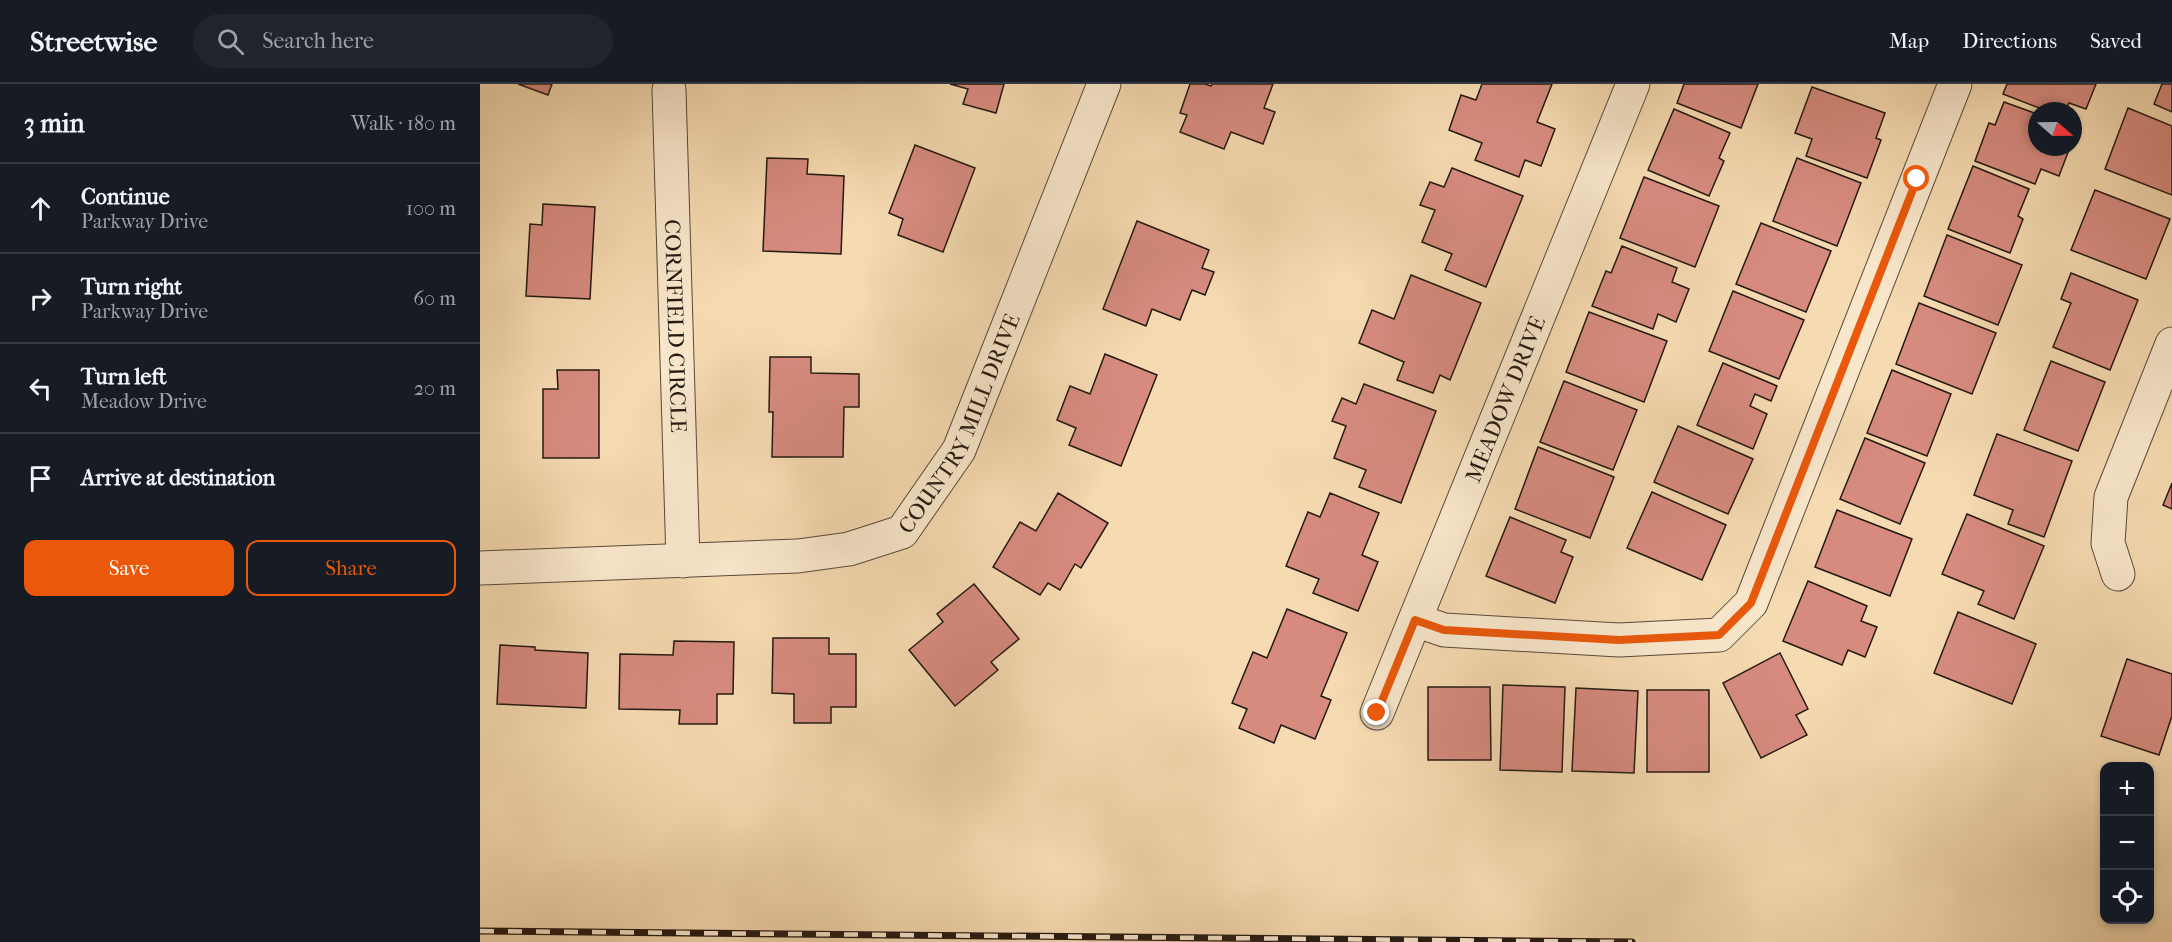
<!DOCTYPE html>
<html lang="en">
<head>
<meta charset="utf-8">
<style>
  body { margin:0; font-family:"IM FELL French Canon",serif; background:#20242c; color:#f1f3f6 }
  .controls { position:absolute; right:18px; bottom:18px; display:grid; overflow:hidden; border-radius:12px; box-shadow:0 3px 9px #0003 }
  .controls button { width:54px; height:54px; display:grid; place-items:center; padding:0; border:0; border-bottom:2px solid #363941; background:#171b24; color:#f1f3f6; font:30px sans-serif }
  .compass { position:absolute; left:1548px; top:18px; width:54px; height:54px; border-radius:50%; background:#171b24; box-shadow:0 3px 9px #0003; rotate:110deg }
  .stop { position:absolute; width:18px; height:18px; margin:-14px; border:4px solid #ea580c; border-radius:50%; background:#fff }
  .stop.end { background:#ea580c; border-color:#fff; box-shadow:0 2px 6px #0008 }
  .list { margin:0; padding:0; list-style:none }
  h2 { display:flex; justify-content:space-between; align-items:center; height:78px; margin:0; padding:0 24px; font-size:26px }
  h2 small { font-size:20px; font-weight:400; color:#9ea1a6 }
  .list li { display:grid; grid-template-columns:39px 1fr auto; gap:18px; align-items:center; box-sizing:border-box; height:90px; padding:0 24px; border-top:2px solid #363941 }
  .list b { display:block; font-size:22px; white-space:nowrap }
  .list p { margin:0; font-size:20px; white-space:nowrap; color:#9ea1a6 }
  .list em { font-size:20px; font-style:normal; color:#9ea1a6 }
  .actions { display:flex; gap:12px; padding:18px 24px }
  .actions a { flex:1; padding:14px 0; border:2px solid #ea580c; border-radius:12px; text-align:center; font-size:21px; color:#ea580c }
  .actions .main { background:#ea580c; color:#fff }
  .icon { flex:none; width:33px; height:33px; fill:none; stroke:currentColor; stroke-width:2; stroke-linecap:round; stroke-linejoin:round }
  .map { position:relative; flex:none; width:1692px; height:858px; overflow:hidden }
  header { display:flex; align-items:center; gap:36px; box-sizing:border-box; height:84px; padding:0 30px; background:#171b24; border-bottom:2px solid #363941 }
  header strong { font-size:28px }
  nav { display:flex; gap:33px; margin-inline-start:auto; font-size:21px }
  .search { width:420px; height:54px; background:#20242c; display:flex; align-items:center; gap:15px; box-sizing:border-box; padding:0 21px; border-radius:33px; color:#9ea1a6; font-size:22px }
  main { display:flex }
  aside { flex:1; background:#171b24 }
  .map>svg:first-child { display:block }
</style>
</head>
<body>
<header>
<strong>Streetwise</strong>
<div class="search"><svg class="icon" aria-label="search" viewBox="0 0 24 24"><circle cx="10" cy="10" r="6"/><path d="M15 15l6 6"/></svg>Search here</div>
<nav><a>Map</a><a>Directions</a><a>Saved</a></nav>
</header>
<main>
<aside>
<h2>3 min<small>Walk · 180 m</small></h2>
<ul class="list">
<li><svg class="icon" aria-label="ahead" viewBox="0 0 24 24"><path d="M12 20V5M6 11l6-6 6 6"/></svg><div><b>Continue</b><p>Parkway Drive</p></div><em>100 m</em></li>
<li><svg class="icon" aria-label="right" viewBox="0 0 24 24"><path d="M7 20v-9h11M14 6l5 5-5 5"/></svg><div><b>Turn right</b><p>Parkway Drive</p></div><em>60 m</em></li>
<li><svg class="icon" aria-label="left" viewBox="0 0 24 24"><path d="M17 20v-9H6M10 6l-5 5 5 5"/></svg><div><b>Turn left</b><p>Meadow Drive</p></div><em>20 m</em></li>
<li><svg class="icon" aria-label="arrive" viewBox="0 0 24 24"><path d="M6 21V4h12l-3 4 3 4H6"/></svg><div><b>Arrive at destination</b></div></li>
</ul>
<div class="actions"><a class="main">Save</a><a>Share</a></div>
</aside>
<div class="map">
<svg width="1692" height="858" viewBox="0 0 1692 858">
  <rect width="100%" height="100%" fill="#f6dab1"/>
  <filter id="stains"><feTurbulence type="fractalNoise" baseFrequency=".00333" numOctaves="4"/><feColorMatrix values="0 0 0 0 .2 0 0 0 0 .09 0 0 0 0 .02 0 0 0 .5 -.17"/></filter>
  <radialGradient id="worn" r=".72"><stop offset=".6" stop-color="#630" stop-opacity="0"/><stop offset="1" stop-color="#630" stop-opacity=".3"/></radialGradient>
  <g fill="#d78b7f" stroke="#241a12" stroke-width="1.5">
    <path d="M 38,0 L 72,0 L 68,11 Z"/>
    <path d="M 470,0 L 524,0 L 516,29 L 483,20 L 488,5 Z"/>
    <path d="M 710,0 L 725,0 L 731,2 L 732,0 L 793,0 L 784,24 L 795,28 L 783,60 L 751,48 L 744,65 L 700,48 L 707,31 L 700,29 Z"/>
    <path d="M 1002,0 L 1072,0 L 1057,38 L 1075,45 L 1061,82 L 1045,76 L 1039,93 L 995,76 L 1002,59 L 969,46 L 981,11 L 996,16 Z"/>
    <path d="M 1204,0 L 1278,0 L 1261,44 L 1197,19 Z"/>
    <path d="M 1527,0 L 1616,0 L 1606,25 L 1589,19 L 1585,27 L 1567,27 L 1523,10 Z"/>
    <path d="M 1682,0 L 1692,0 L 1692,28 L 1674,20 Z"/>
    <path d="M 1332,3 L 1405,29 L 1396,54 L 1401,56 L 1387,94 L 1326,72 L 1332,55 L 1315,49 Z"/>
    <path d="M 1524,18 L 1557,30 L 1557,63 L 1590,63 L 1579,92 L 1561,85 L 1555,100 L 1495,77 L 1509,39 L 1515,41 Z"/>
    <path d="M 1648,24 L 1692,42 L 1692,111 L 1625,85 Z"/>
    <path d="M 1194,25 L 1250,49 L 1239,74 L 1244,77 L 1229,112 L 1168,86 Z"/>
    <path d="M 435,61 L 495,84 L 463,168 L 418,151 L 423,135 L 409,129 Z"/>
    <path d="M 287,74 L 328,75 L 327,90 L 364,92 L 361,170 L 283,167 Z"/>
    <path d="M 1317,74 L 1381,99 L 1357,162 L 1293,137 Z"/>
    <path d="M 1493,82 L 1549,105 L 1538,132 L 1543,135 L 1530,169 L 1468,145 Z"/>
    <path d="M 972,84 L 1043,112 L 1006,203 L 965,186 L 972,170 L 942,158 L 955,126 L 940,121 L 950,98 L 964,103 Z"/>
    <path d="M 1164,93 L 1239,122 L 1215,183 L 1140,154 Z"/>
    <path d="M 1615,106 L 1690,135 L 1666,195 L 1591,166 Z"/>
    <path d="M 63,120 L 115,123 L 110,215 L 46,212 L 50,140 L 62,141 Z"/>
    <path d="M 657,137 L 729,166 L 722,184 L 734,188 L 725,211 L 712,206 L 700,236 L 672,225 L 666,242 L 623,225 Z"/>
    <path d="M 1281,139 L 1351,167 L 1326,228 L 1256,200 Z"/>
    <path d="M 1467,151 L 1542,181 L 1518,241 L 1444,212 Z"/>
    <path d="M 1142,162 L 1197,184 L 1192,198 L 1209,205 L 1196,238 L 1178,230 L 1173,245 L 1112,222 L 1126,187 L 1131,189 Z"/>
    <path d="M 1591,189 L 1658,216 L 1630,286 L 1573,263 L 1591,219 L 1581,215 Z"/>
    <path d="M 931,191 L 1001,219 L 970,296 L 960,291 L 953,309 L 917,296 L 924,278 L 879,259 L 892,226 L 914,235 Z"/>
    <path d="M 1253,207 L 1324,236 L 1299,295 L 1229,267 Z"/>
    <path d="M 1439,219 L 1516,249 L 1492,310 L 1416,280 Z"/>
    <path d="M 1109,228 L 1187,257 L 1164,318 L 1086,288 Z"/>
    <path d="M 625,270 L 677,291 L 641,382 L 589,361 L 596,344 L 577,336 L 590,302 L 610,310 Z"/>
    <path d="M 290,273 L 331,273 L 331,289 L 379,290 L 379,323 L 364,323 L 363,373 L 292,373 L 293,328 L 289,328 Z"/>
    <path d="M 1571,277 L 1625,298 L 1598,367 L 1544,346 Z"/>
    <path d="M 1243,279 L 1297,302 L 1291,317 L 1275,310 L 1270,322 L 1287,330 L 1273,365 L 1217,341 Z"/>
    <path d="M 77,286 L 119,286 L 119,374 L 63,374 L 63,305 L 78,305 Z"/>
    <path d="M 1412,286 L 1471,310 L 1447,372 L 1387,349 Z"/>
    <path d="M 1084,297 L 1157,326 L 1133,386 L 1060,358 Z"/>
    <path d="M 884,300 L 956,327 L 921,419 L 879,403 L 886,386 L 854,374 L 866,342 L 852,337 L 862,314 L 876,320 Z"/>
    <path d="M 1198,342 L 1273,375 L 1248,430 L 1174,398 Z"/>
    <path d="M 1517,350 L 1592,377 L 1564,453 L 1528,440 L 1533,426 L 1494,411 Z"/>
    <path d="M 1385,354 L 1445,379 L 1420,440 L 1360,415 Z"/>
    <path d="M 1058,363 L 1134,393 L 1110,454 L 1035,425 Z"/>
    <path d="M 1692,399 L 1692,425 L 1683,421 Z"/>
    <path d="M 1172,408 L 1246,441 L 1222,496 L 1147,464 Z"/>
    <path d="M 578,409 L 628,439 L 601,484 L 595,480 L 580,506 L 568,499 L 560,511 L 513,483 L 540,438 L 556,447 Z"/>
    <path d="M 850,409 L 899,429 L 882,471 L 898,478 L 878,527 L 833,509 L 839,495 L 806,482 L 828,428 L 840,433 Z"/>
    <path d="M 1357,426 L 1432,455 L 1410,512 L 1335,483 Z"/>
    <path d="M 1487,430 L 1564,462 L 1534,535 L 1498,520 L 1504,507 L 1462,490 Z"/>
    <path d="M 1030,433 L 1086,456 L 1081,468 L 1093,473 L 1075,519 L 1006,492 Z"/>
    <path d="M 1328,497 L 1387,522 L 1381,537 L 1397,543 L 1385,573 L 1368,566 L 1362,581 L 1303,557 Z"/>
    <path d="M 494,500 L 539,555 L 511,578 L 518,586 L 475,622 L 429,566 L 463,538 L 457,530 Z"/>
    <path d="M 807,525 L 867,549 L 841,612 L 851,616 L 835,655 L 801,641 L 794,659 L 759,644 L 767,625 L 752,619 L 773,568 L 787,574 Z"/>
    <path d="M 1478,528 L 1556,560 L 1532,620 L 1454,589 Z"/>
    <path d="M 293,554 L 349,554 L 349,570 L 376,570 L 376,623 L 351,623 L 351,639 L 314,639 L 314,610 L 292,609 Z"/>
    <path d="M 194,557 L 254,558 L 253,610 L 237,610 L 237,640 L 199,640 L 200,626 L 139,625 L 140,570 L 193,571 Z"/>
    <path d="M 20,561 L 55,563 L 55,566 L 108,569 L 106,624 L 17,620 Z"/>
    <path d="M 1300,569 L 1328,625 L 1316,631 L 1327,651 L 1281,674 L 1243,599 Z"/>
    <path d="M 1647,575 L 1692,590 L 1692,632 L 1679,671 L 1621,652 Z"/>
    <path d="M 1023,601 L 1085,603 L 1082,688 L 1020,686 Z"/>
    <path d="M 948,603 L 1010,603 L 1011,676 L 948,676 Z"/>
    <path d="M 1096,604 L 1158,607 L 1154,689 L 1092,687 Z"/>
    <rect x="1167" y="606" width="62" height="82"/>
  </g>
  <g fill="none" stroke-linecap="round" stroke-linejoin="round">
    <g stroke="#584a3a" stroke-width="35">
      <g id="minor">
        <path id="s1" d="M 189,6 L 203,477"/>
        <path id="s2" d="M 0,484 L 318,472 L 369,465 L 422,448 L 479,366 L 624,0"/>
        <path d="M 1638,490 L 1628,459 L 1631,413 L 1692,260"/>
        <path d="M 935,536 L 964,546 L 1139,556 L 1239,551 L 1271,519 L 1475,0"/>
        <path id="s3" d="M 897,629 L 1153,0"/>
      </g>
    </g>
    <use href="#minor" stroke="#f9e7cc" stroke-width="33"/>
    <g stroke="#241a12" stroke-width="7">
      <path id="rail" d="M 0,847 L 1152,858"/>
    </g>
    <use href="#rail" stroke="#f9e7cc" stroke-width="4.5" stroke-dasharray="14" stroke-linecap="butt"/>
  </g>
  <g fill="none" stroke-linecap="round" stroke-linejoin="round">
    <path stroke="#ea580c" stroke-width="8" d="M 897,629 L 935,536 L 964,546 L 1139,556 L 1239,551 L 1271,519 L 1437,95"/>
  </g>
  <g text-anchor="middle" stroke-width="4.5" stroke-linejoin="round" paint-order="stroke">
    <g font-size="22" fill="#241a12" stroke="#f9e7cc">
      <text dy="8" stroke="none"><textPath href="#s1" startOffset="236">CORNFIELD CIRCLE</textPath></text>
      <text dy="8" stroke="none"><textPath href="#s3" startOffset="339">MEADOW DRIVE</textPath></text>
      <text dy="8" stroke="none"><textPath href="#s2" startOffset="549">COUNTRY MILL DRIVE</textPath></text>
    </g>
  </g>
  <rect width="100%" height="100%" filter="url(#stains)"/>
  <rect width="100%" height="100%" fill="url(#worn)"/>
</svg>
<div class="controls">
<button>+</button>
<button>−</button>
<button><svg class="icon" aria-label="locate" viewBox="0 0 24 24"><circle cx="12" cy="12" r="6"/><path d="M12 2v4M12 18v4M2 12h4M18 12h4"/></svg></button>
</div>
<svg class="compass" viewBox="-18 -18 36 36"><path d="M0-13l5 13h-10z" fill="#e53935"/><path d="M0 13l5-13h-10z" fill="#9ea1a6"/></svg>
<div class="stop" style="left:1437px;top:95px"></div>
<div class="stop end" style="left:897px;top:629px"></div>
</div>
</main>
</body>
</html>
